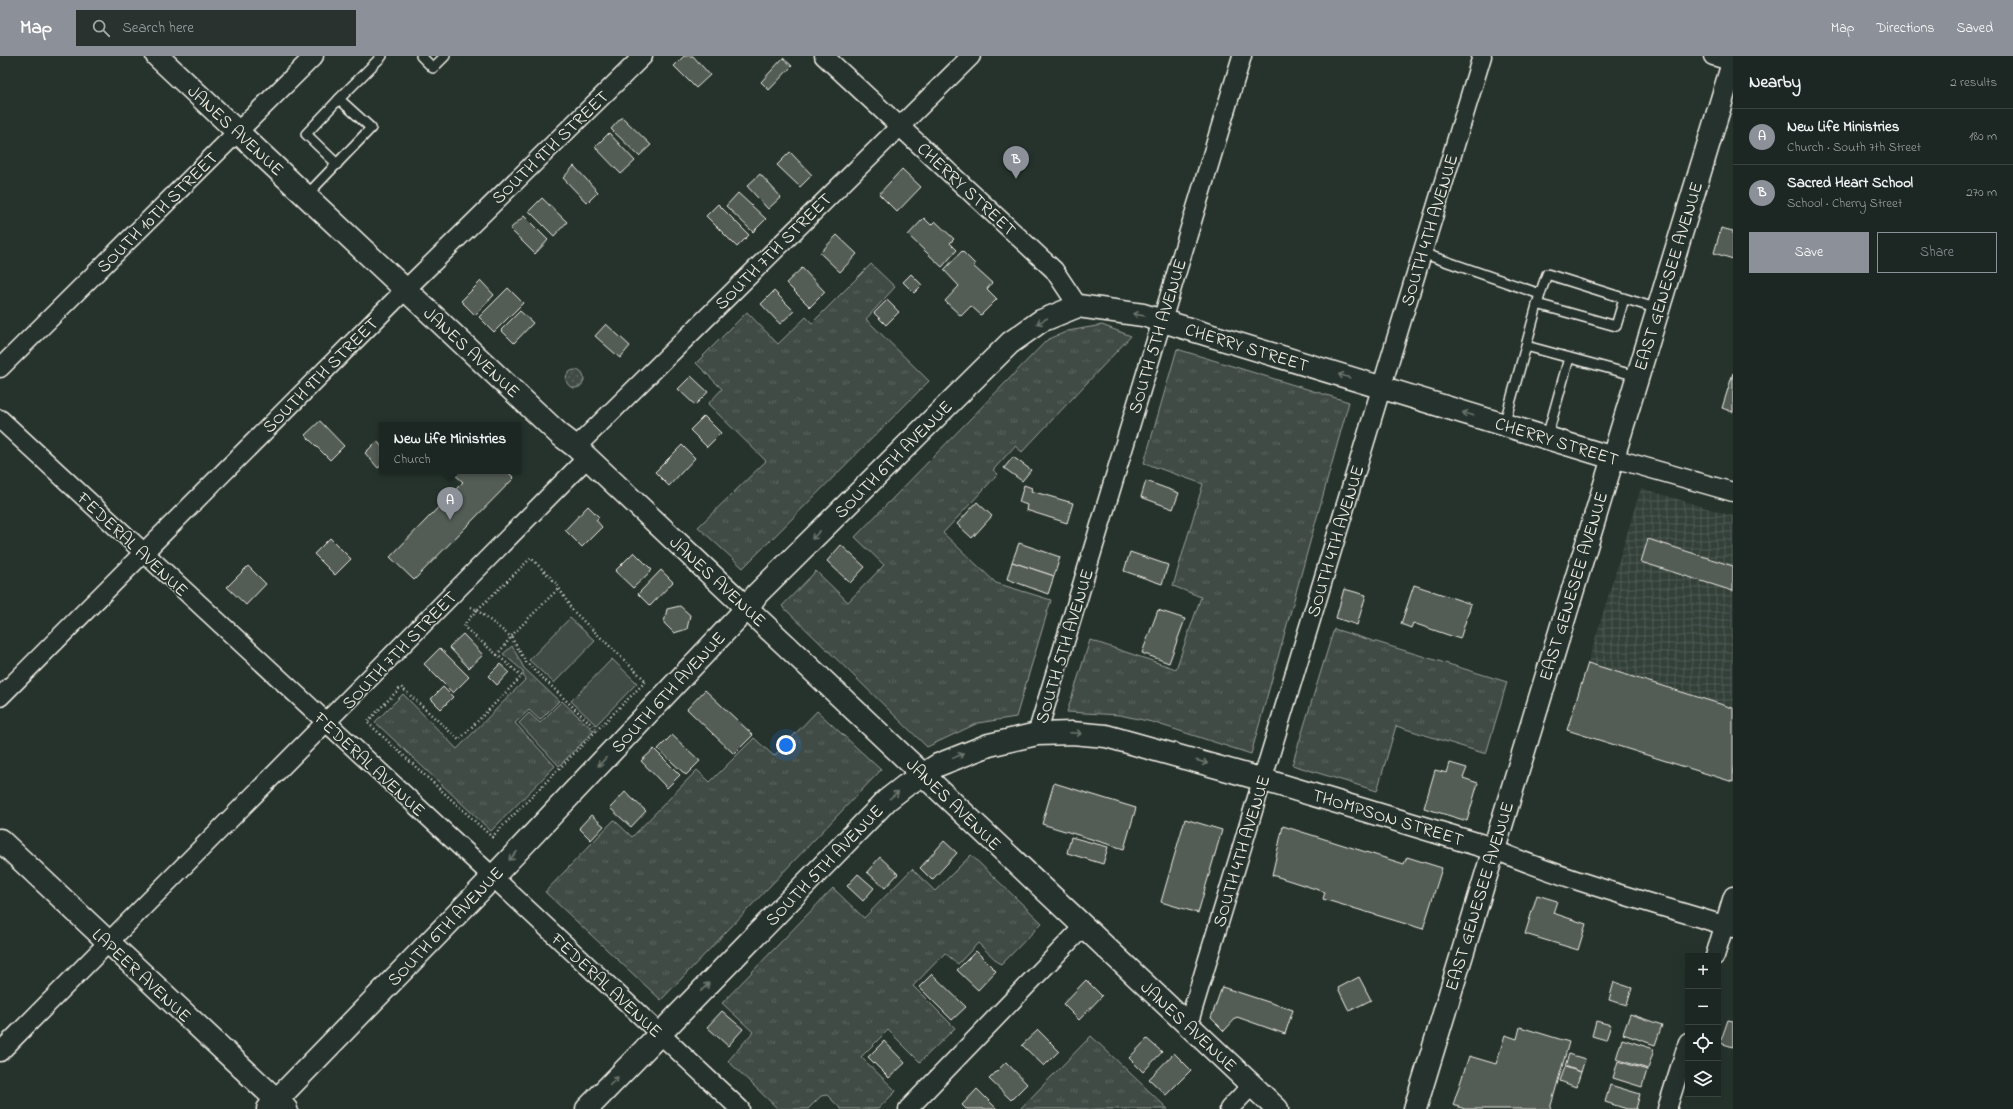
<!DOCTYPE html>
<html lang="en">
<head>
<meta charset="utf-8">
<style>
  body { margin:0; font-family:"Indie Flower",sans-serif; background:#29322f; color:#f1f3f6 }
  .controls { position:absolute; right:12px; bottom:12px; display:grid; overflow:hidden; border-radius:0px; box-shadow:0 4px 16px #0002 }
  .controls button { width:36px; height:36px; display:grid; place-items:center; padding:0; border:0; border-bottom:1px solid #3a4340; background:#1c2622; color:#f1f3f6; font:20px sans-serif }
  .you { position:absolute; left:786px; top:689px; width:14px; height:14px; margin:-10px; border:3px solid #fff; border-radius:50%; background:#1a73e8; box-shadow:0 0 0 6px #1a73e833 }
  .badge { display:grid; place-items:center; width:26px; height:26px; border-radius:50%; background:#8c9099; color:#fff; font-size:13px; font-weight:700 }
  .pin { position:absolute; translate:-50% -33px; filter:drop-shadow(0 1px 2px #0008) }
  .pin::after { content:''; position:absolute; top:21px; width:14px; height:12px; background:inherit; clip-path:polygon(0 0,100% 0,50% 100%) }
  .popup { position:absolute; left:379px; top:366px; width:142px; height:52px; box-sizing:border-box; display:grid; place-content:center; border-radius:0px; background:#1c2622; filter:drop-shadow(0 1px 3px #0005); font-size:13px; white-space:nowrap; color:#a0a5a5 }
  .popup b { font-size:15px; color:#f1f3f6 }
  .popup::after { content:''; position:absolute; left:50%; top:100%; margin-left:-8px; border:8px solid transparent; border-top-color:#1c2622 }
  .list { margin:0; padding:0; list-style:none }
  h2 { display:flex; justify-content:space-between; align-items:center; height:52px; margin:0; padding:0 16px; font-size:17px }
  h2 small { font-size:13px; font-weight:400; color:#a0a5a5 }
  .list li { display:grid; grid-template-columns:26px 1fr auto; gap:12px; align-items:center; box-sizing:border-box; height:56px; padding:0 16px; border-top:1px solid #3a4340 }
  .list b { display:block; font-size:15px; white-space:nowrap }
  .list p { margin:0; font-size:13px; white-space:nowrap; color:#a0a5a5 }
  .list em { font-size:13px; font-style:normal; color:#a0a5a5 }
  .actions { display:flex; gap:8px; padding:12px 16px }
  .actions a { flex:1; padding:9px 0; border:1px solid #8c9099; border-radius:0px; text-align:center; font-size:14px; color:#8c9099 }
  .actions .main { background:#8c9099; color:#fff }
  .icon { flex:none; width:22px; height:22px; fill:none; stroke:currentColor; stroke-width:2; stroke-linecap:round; stroke-linejoin:round }
  .map { position:relative; flex:none; width:1733px; height:1053px; overflow:hidden }
  header { display:flex; align-items:center; gap:24px; box-sizing:border-box; height:56px; padding:0 20px; background:#8c9099; color:#fff }
  header strong { font-size:19px }
  nav { display:flex; gap:22px; margin-inline-start:auto; font-size:14px }
  .search { width:280px; height:36px; background:#29322f; display:flex; align-items:center; gap:10px; box-sizing:border-box; padding:0 14px; border-radius:0px; color:#a0a5a5; font-size:15px }
  main { display:flex }
  aside { flex:1; background:#1c2622 }
  .map>svg:first-child { display:block }
</style>
</head>
<body>
<header>
<strong>Map</strong>
<div class="search"><svg class="icon" aria-label="search" viewBox="0 0 24 24"><circle cx="10" cy="10" r="6"/><path d="M15 15l6 6"/></svg>Search here</div>
<nav><a>Map</a><a>Directions</a><a>Saved</a></nav>
</header>
<main>
<div class="map">
<svg width="1733" height="1053" viewBox="0 0 1733 1053">
  <defs>
    <pattern id="industrial-grid" width="8" height="8" patternUnits="userSpaceOnUse"><rect width="8" height="8" fill="#333f39"/><path d="M0 4h8M4 0v8" fill="none" stroke="#515b56"/></pattern>
    <pattern id="grass-tufts" width="24" height="20" patternUnits="userSpaceOnUse"><rect width="24" height="20" fill="#414b45"/><path d="M3 7l-1-3M5 7V3M7 7l1-3M15 17l-1-3M17 17v-4M19 17l1-3" fill="none" stroke="#5d6560"/></pattern>
    <pattern id="garden-dots" width="8" height="8" patternUnits="userSpaceOnUse"><rect width="8" height="8" fill="#414b45"/><path d="M2 2h.1M6 6h.1" fill="none" stroke="#5d6560" stroke-width="1.8" stroke-linecap="round"/></pattern>
  </defs>
  <rect width="100%" height="100%" fill="#26332d"/>
  <filter id="ink" filterUnits="userSpaceOnUse"><feTurbulence type="fractalNoise" baseFrequency=".025" numOctaves="2"/><feDisplacementMap in="SourceGraphic" scale="8" xChannelSelector="R" yChannelSelector="G"/><feConvolveMatrix kernelMatrix="1 2 1 2 8 2 1 2 1" color-interpolation-filters="sRGB"/></filter>
  <g filter="url(#ink)">
    <path fill="url(#industrial-grid)" d="M 1641,432 L 1733,460 L 1733,652 L 1588,607 Z"/>
    <g fill="url(#grass-tufts)" stroke="#9a9e96">
      <path d="M 871,208 L 895,231 L 866,263 L 929,325 L 743,512 L 698,471 L 766,405 L 708,348 L 722,333 L 696,307 L 747,256 L 778,288 L 806,261 L 812,267 Z"/>
      <path d="M 1102,269 L 1131,280 L 1022,396 L 1015,390 L 993,414 L 998,418 L 943,477 L 996,527 L 1051,544 L 1016,661 L 978,667 L 927,691 L 782,550 L 816,515 L 848,546 L 884,509 L 855,481 L 1047,284 L 1068,275 Z"/>
      <path d="M 1177,293 L 1349,346 L 1251,698 L 1152,666 L 1120,659 L 1067,656 L 1090,584 L 1176,613 L 1201,541 L 1173,530 L 1203,428 L 1144,407 Z"/>
      <path d="M 1334,573 L 1507,626 L 1486,698 L 1396,670 L 1377,735 L 1292,709 Z"/>
      <path d="M 512,590 L 524,612 L 559,645 L 540,664 L 529,654 L 515,667 L 555,710 L 491,775 L 375,666 L 403,638 L 457,693 L 525,624 L 522,614 L 503,598 Z"/>
      <path d="M 562,645 L 594,675 L 559,710 L 519,667 L 529,657 L 540,667 Z"/>
      <path d="M 817,655 L 881,714 L 661,944 L 545,836 L 614,764 L 632,781 L 697,714 L 710,726 L 754,682 L 774,700 Z"/>
      <path d="M 971,799 L 1042,867 L 1001,909 L 978,887 L 958,908 L 945,897 L 913,930 L 955,972 L 920,1006 L 888,974 L 861,1001 L 896,1035 L 878,1053 L 841,1053 L 827,1039 L 821,1040 L 808,1053 L 778,1053 L 728,1005 L 753,976 L 722,947 L 833,832 L 864,862 L 912,813 L 935,835 Z"/>
      <path d="M 1091,980 L 1168,1053 L 1020,1053 Z"/>
    </g>
    <circle fill="url(#garden-dots)" stroke="#9a9e96" cx="575" cy="323" r="9"/>
    <g fill="#414b45" stroke="#9a9e96">
      <path d="M 570,562 L 595,585 L 554,627 L 529,604 Z"/>
      <path d="M 612,603 L 637,627 L 596,669 L 571,645 Z"/>
    </g>
    <g fill="#525c55" stroke="#f4f1e8">
      <path d="M 684,0 L 693,0 L 710,19 L 696,32 L 674,10 Z"/>
      <path d="M 783,2 L 792,10 L 769,34 L 761,26 Z"/>
      <path d="M 622,61 L 651,89 L 639,100 L 611,73 Z"/>
      <path d="M 609,77 L 635,105 L 621,118 L 595,91 Z"/>
      <path d="M 790,96 L 812,119 L 800,131 L 777,109 Z"/>
      <path d="M 574,110 L 598,136 L 587,147 L 563,122 Z"/>
      <path d="M 902,113 L 921,131 L 897,156 L 879,138 Z"/>
      <path d="M 760,118 L 781,141 L 768,153 L 747,130 Z"/>
      <path d="M 738,137 L 766,163 L 753,176 L 726,150 Z"/>
      <path d="M 542,142 L 567,166 L 554,180 L 529,155 Z"/>
      <path d="M 718,148 L 749,179 L 737,191 L 706,160 Z"/>
      <path d="M 524,160 L 548,184 L 535,198 L 510,173 Z"/>
      <path d="M 924,162 L 931,169 L 935,165 L 954,183 L 950,187 L 957,194 L 942,211 L 908,179 Z"/>
      <path d="M 1721,172 L 1733,175 L 1733,203 L 1714,197 Z"/>
      <path d="M 837,179 L 857,198 L 840,216 L 820,197 Z"/>
      <path d="M 962,195 L 975,208 L 973,210 L 992,227 L 987,233 L 997,243 L 981,259 L 971,250 L 961,260 L 945,245 L 959,230 L 944,214 Z"/>
      <path d="M 802,212 L 825,236 L 810,251 L 786,227 Z"/>
      <path d="M 911,218 L 922,229 L 914,237 L 903,226 Z"/>
      <path d="M 481,225 L 494,239 L 475,259 L 461,245 Z"/>
      <path d="M 508,232 L 523,247 L 494,276 L 479,261 Z"/>
      <path d="M 774,235 L 794,255 L 780,268 L 761,248 Z"/>
      <path d="M 887,244 L 899,256 L 886,269 L 874,257 Z"/>
      <path d="M 520,255 L 533,267 L 514,287 L 501,274 Z"/>
      <path d="M 606,268 L 630,290 L 620,302 L 595,280 Z"/>
      <path d="M 1733,317 L 1733,356 L 1722,352 Z"/>
      <path d="M 691,320 L 708,336 L 695,349 L 678,333 Z"/>
      <path d="M 704,360 L 721,377 L 707,391 L 690,374 Z"/>
      <path d="M 320,365 L 344,390 L 330,404 L 305,379 Z"/>
      <path d="M 377,385 L 382,391 L 382,409 L 378,412 L 365,397 Z"/>
      <path d="M 682,389 L 695,402 L 669,430 L 655,416 Z"/>
      <path d="M 1013,401 L 1031,414 L 1022,425 L 1004,412 Z"/>
      <path d="M 451,415 L 507,415 L 514,422 L 414,524 L 390,501 L 463,426 Z"/>
      <path d="M 1146,425 L 1179,437 L 1173,453 L 1141,441 Z"/>
      <path d="M 1024,429 L 1032,432 L 1031,435 L 1073,447 L 1067,467 L 1026,454 L 1027,449 L 1019,446 Z"/>
      <path d="M 977,446 L 992,460 L 972,482 L 957,468 Z"/>
      <path d="M 588,450 L 599,461 L 596,464 L 602,471 L 582,491 L 565,474 Z"/>
      <path d="M 330,482 L 351,503 L 335,519 L 314,498 Z"/>
      <path d="M 1648,483 L 1733,510 L 1733,535 L 1641,506 Z"/>
      <path d="M 1019,487 L 1060,501 L 1054,520 L 1012,506 Z"/>
      <path d="M 841,489 L 865,511 L 850,527 L 827,505 Z"/>
      <path d="M 634,496 L 652,514 L 633,532 L 615,515 Z"/>
      <path d="M 1130,496 L 1168,509 L 1162,528 L 1124,515 Z"/>
      <path d="M 1012,506 L 1054,520 L 1048,538 L 1007,523 Z"/>
      <path d="M 248,510 L 266,528 L 246,549 L 227,531 Z"/>
      <path d="M 661,514 L 673,526 L 650,550 L 638,538 Z"/>
      <path d="M 1414,529 L 1471,548 L 1460,583 L 1413,567 L 1411,572 L 1401,568 Z"/>
      <path d="M 1344,533 L 1366,539 L 1357,569 L 1336,562 Z"/>
      <path d="M 680,550 L 690,559 L 687,573 L 674,577 L 664,567 L 667,553 Z"/>
      <path d="M 1158,554 L 1185,563 L 1169,607 L 1142,597 Z"/>
      <path d="M 463,578 L 483,599 L 469,612 L 449,591 Z"/>
      <path d="M 440,592 L 469,621 L 453,637 L 424,608 Z"/>
      <path d="M 1588,607 L 1733,652 L 1733,726 L 1567,674 Z"/>
      <path d="M 500,608 L 509,616 L 497,629 L 488,620 Z"/>
      <path d="M 443,631 L 453,641 L 441,653 L 431,643 Z"/>
      <path d="M 705,634 L 753,679 L 734,698 L 687,653 Z"/>
      <path d="M 672,679 L 700,705 L 686,719 L 658,693 Z"/>
      <path d="M 654,693 L 680,719 L 667,732 L 641,705 Z"/>
      <path d="M 1450,707 L 1467,712 L 1463,722 L 1478,727 L 1467,765 L 1424,752 L 1435,714 L 1447,717 Z"/>
      <path d="M 1054,727 L 1136,752 L 1124,793 L 1042,768 Z"/>
      <path d="M 625,736 L 646,755 L 631,771 L 610,752 Z"/>
      <path d="M 591,759 L 604,770 L 591,784 L 579,772 Z"/>
      <path d="M 1185,763 L 1222,774 L 1198,857 L 1161,846 Z"/>
      <path d="M 1283,770 L 1404,808 L 1407,801 L 1442,812 L 1423,873 L 1323,843 L 1325,836 L 1272,819 Z"/>
      <path d="M 1071,781 L 1108,791 L 1103,808 L 1067,797 Z"/>
      <path d="M 944,785 L 957,797 L 932,824 L 920,812 Z"/>
      <path d="M 880,801 L 898,818 L 885,832 L 867,816 Z"/>
      <path d="M 858,818 L 874,832 L 863,845 L 847,830 Z"/>
      <path d="M 1537,839 L 1557,845 L 1553,857 L 1586,868 L 1578,894 L 1525,878 Z"/>
      <path d="M 976,895 L 996,915 L 978,934 L 957,914 Z"/>
      <path d="M 932,918 L 966,951 L 952,964 L 919,931 Z"/>
      <path d="M 1359,921 L 1371,944 L 1349,955 L 1338,932 Z"/>
      <path d="M 1086,924 L 1102,940 L 1079,964 L 1063,948 Z"/>
      <path d="M 1614,926 L 1632,932 L 1627,949 L 1609,944 Z"/>
      <path d="M 1222,931 L 1293,954 L 1285,978 L 1237,961 L 1224,975 L 1211,962 Z"/>
      <path d="M 722,955 L 743,973 L 728,990 L 707,971 Z"/>
      <path d="M 1630,958 L 1662,969 L 1655,989 L 1623,978 Z"/>
      <path d="M 1728,964 L 1733,965 L 1733,991 L 1720,987 Z"/>
      <path d="M 1596,965 L 1611,969 L 1606,984 L 1592,980 Z"/>
      <path d="M 1520,971 L 1569,986 L 1550,1053 L 1465,1053 L 1453,1049 L 1469,1000 L 1496,1008 L 1505,979 L 1517,983 Z"/>
      <path d="M 1038,974 L 1059,995 L 1044,1010 L 1022,989 Z"/>
      <path d="M 1147,983 L 1162,996 L 1143,1016 L 1129,1002 Z"/>
      <path d="M 1622,983 L 1654,993 L 1648,1013 L 1616,1003 Z"/>
      <path d="M 884,985 L 905,1007 L 889,1022 L 868,1001 Z"/>
      <path d="M 1174,997 L 1191,1014 L 1166,1039 L 1149,1023 Z"/>
      <path d="M 1569,998 L 1585,1003 L 1581,1016 L 1565,1010 Z"/>
      <path d="M 1618,1005 L 1647,1014 L 1642,1031 L 1613,1022 Z"/>
      <path d="M 1006,1006 L 1027,1028 L 1011,1044 L 989,1023 Z"/>
      <path d="M 1565,1011 L 1581,1016 L 1576,1031 L 1560,1025 Z"/>
      <path d="M 1610,1029 L 1640,1038 L 1636,1053 L 1627,1053 L 1605,1046 Z"/>
      <path d="M 977,1033 L 997,1053 L 966,1053 L 962,1049 Z"/>
    </g>
    <g fill="none" stroke-linecap="round" stroke-linejoin="round">
      <g stroke="#f4f1e8" stroke-width="12">
        <g id="lane">
          <path d="M 421,0 L 433,12 L 445,0"/>
          <path d="M 337,108 L 306,78 L 339,43"/>
          <path d="M 306,140 L 371,72 L 339,43 L 382,0"/>
          <path d="M 1422,197 L 1540,238"/>
          <path d="M 1537,248 L 1616,270 L 1624,243"/>
          <path d="M 1637,320 L 1526,290 L 1540,238 L 1547,218 L 1658,253"/>
          <path d="M 1504,369 L 1526,290"/>
          <path d="M 1547,381 L 1569,302"/>
        </g>
      </g>
      <g stroke="#f4f1e8" stroke-width="21">
        <g id="street">
          <path d="M 824,0 L 1054,214 L 1078,250"/>
          <path d="M 1713,0 L 1733,6"/>
          <path d="M 0,312 L 314,0"/>
          <path d="M 0,363 L 493,821 L 740,1053"/>
          <path d="M 576,391 L 971,0"/>
          <path d="M 1613,402 L 1733,436"/>
          <path d="M 0,641 L 405,234 L 643,0"/>
          <path d="M 1037,678 L 1242,0"/>
          <path d="M 1493,793 C 1570,826 1653,847 1733,872"/>
          <path d="M 1715,900 L 1733,840"/>
          <path d="M 1188,969 L 1482,0"/>
          <path d="M 0,996 L 587,402"/>
          <path d="M 908,1053 L 1083,871"/>
          <path d="M 1229,1053 L 1252,1029"/>
          <path d="M 1667,1053 L 1688,986"/>
        </g>
      </g>
      <g stroke="#f4f1e8" stroke-width="25">
        <g id="secondary">
          <path d="M 157,0 L 559,378 L 576,391 L 1277,1053"/>
          <path d="M 0,784 L 286,1053"/>
          <path d="M 268,1053 L 493,821 L 747,552 L 757,538 L 1010,287 L 1041,265 L 1078,250 L 1143,259 L 1613,402"/>
          <path d="M 587,1053 L 887,744 L 905,730 L 938,709 L 989,689 L 1037,678 L 1072,677 L 1106,680 L 1264,724 L 1493,793"/>
          <path d="M 1415,1053 L 1733,7"/>
        </g>
      </g>
      <g stroke="#f4f1e8" stroke-width="2.5" stroke-dasharray="1 3" stroke-linecap="butt">
        <path d="M 471,551 L 477,554 L 531,502 L 556,527 L 572,554 L 646,625 L 597,674"/>
        <path d="M 477,554 L 511,581 L 526,606 L 597,674 L 492,781 L 367,666 L 401,631 L 459,684 L 522,620 L 464,571 L 466,566 Z"/>
        <path d="M 497,599 L 515,576 L 558,533"/>
      </g>
      <use href="#lane" stroke="#26332d" stroke-width="9"/>
      <use href="#street" stroke="#26332d" stroke-width="18"/>
      <use href="#secondary" stroke="#26332d" stroke-width="22"/>
    </g>
    <defs><path id="oneway-shaft" d="M-6 0H5M1.5-3L5.5 0L1.5 3" fill="none" stroke-width="1.6" stroke-linecap="round" stroke-linejoin="round"/></defs>
    <g stroke="#6e766e">
      <use href="#oneway-shaft" transform="translate(1139 259) rotate(-170)"/>
      <use href="#oneway-shaft" transform="translate(1042 265) rotate(152)"/>
      <use href="#oneway-shaft" transform="translate(1344 320) rotate(-163)"/>
      <use href="#oneway-shaft" transform="translate(1468 358) rotate(-163)"/>
      <use href="#oneway-shaft" transform="translate(816 479) rotate(135)"/>
      <use href="#oneway-shaft" transform="translate(1076 677) rotate(3)"/>
      <use href="#oneway-shaft" transform="translate(958 700) rotate(-22)"/>
      <use href="#oneway-shaft" transform="translate(602 706) rotate(133)"/>
      <use href="#oneway-shaft" transform="translate(1202 706) rotate(16)"/>
      <use href="#oneway-shaft" transform="translate(894 739) rotate(-39)"/>
      <use href="#oneway-shaft" transform="translate(513 800) rotate(133)"/>
      <use href="#oneway-shaft" transform="translate(705 931) rotate(-46)"/>
      <use href="#oneway-shaft" transform="translate(614 1025) rotate(-46)"/>
    </g>
  </g>
  <g text-anchor="middle" stroke-width="3" stroke-linejoin="round" paint-order="stroke">
    <g font-size="18" fill="#f4f1e8" stroke="#26332d">
      <text transform="translate(236 74) rotate(43)" y="6">JANES AVENUE</text>
      <text transform="translate(550 91) rotate(-44)" y="6">SOUTH 9TH STREET</text>
      <text transform="translate(967 133) rotate(43)" y="6">CHERRY STREET</text>
      <text transform="translate(157 156) rotate(-45)" y="6">SOUTH 10TH STREET</text>
      <text transform="translate(1429 174) rotate(-73)" y="6">SOUTH 4TH AVENUE</text>
      <text transform="translate(773 195) rotate(-45)" y="6">SOUTH 7TH STREET</text>
      <text transform="translate(1668 220) rotate(-73)" y="6">EAST GENESEE AVENUE</text>
      <text transform="translate(1157 280) rotate(-73)" y="6">SOUTH 5TH AVENUE</text>
      <text transform="translate(1247 291) rotate(17)" y="6">CHERRY STREET</text>
      <text transform="translate(472 296) rotate(43)" y="6">JANES AVENUE</text>
      <text transform="translate(320 319) rotate(-45)" y="6">SOUTH 9TH STREET</text>
      <text transform="translate(1557 385) rotate(17)" y="6">CHERRY STREET</text>
      <text transform="translate(893 403) rotate(-45)" y="6">SOUTH 6TH AVENUE</text>
      <text transform="translate(1335 485) rotate(-73)" y="6">SOUTH 4TH AVENUE</text>
      <text transform="translate(133 488) rotate(43)" y="6">FEDERAL AVENUE</text>
      <text transform="translate(718 525) rotate(43)" y="6">JANES AVENUE</text>
      <text transform="translate(1573 530) rotate(-73)" y="6">EAST GENESEE AVENUE</text>
      <text transform="translate(1064 590) rotate(-73)" y="6">SOUTH 5TH AVENUE</text>
      <text transform="translate(399 594) rotate(-46)" y="6">SOUTH 7TH STREET</text>
      <text transform="translate(668 636) rotate(-47)" y="6">SOUTH 6TH AVENUE</text>
      <text transform="translate(370 708) rotate(43)" y="6">FEDERAL AVENUE</text>
      <text transform="translate(954 748) rotate(44)" y="6">JANES AVENUE</text>
      <text transform="translate(1388 761) rotate(17)" y="6">THOMPSON STREET</text>
      <text transform="translate(1241 795) rotate(-73)" y="6">SOUTH 4TH AVENUE</text>
      <text transform="translate(824 809) rotate(-46)" y="6">SOUTH 5TH AVENUE</text>
      <text transform="translate(1479 840) rotate(-73)" y="6">EAST GENESEE AVENUE</text>
      <text transform="translate(445 870) rotate(-46)" y="6">SOUTH 6TH AVENUE</text>
      <text transform="translate(142 919) rotate(43)" y="6">LAPEER AVENUE</text>
      <text transform="translate(607 929) rotate(43)" y="6">FEDERAL AVENUE</text>
      <text transform="translate(1189 970) rotate(43)" y="6">JANES AVENUE</text>
    </g>
  </g>
</svg>
<div class="controls">
<button>+</button>
<button>−</button>
<button><svg class="icon" aria-label="locate" viewBox="0 0 24 24"><circle cx="12" cy="12" r="6"/><path d="M12 2v4M12 18v4M2 12h4M18 12h4"/></svg></button>
<button><svg class="icon" aria-label="layers" viewBox="0 0 24 24"><path d="M12 4l9 5-9 5-9-5zM3 14l9 5 9-5"/></svg></button>
</div>
<div class="you"></div>
<div class="pin badge" style="left:450px;top:464px">A</div>
<div class="popup"><b>New Life Ministries</b>Church</div>
<div class="pin badge" style="left:1016px;top:123px">B</div>
</div>
<aside>
<h2>Nearby<small>2 results</small></h2>
<ul class="list">
<li><span class="badge">A</span><div><b>New Life Ministries</b><p>Church · South 7th Street</p></div><em>180 m</em></li>
<li><span class="badge">B</span><div><b>Sacred Heart School</b><p>School · Cherry Street</p></div><em>270 m</em></li>
</ul>
<div class="actions"><a class="main">Save</a><a>Share</a></div>
</aside>
</main>
</body>
</html>
